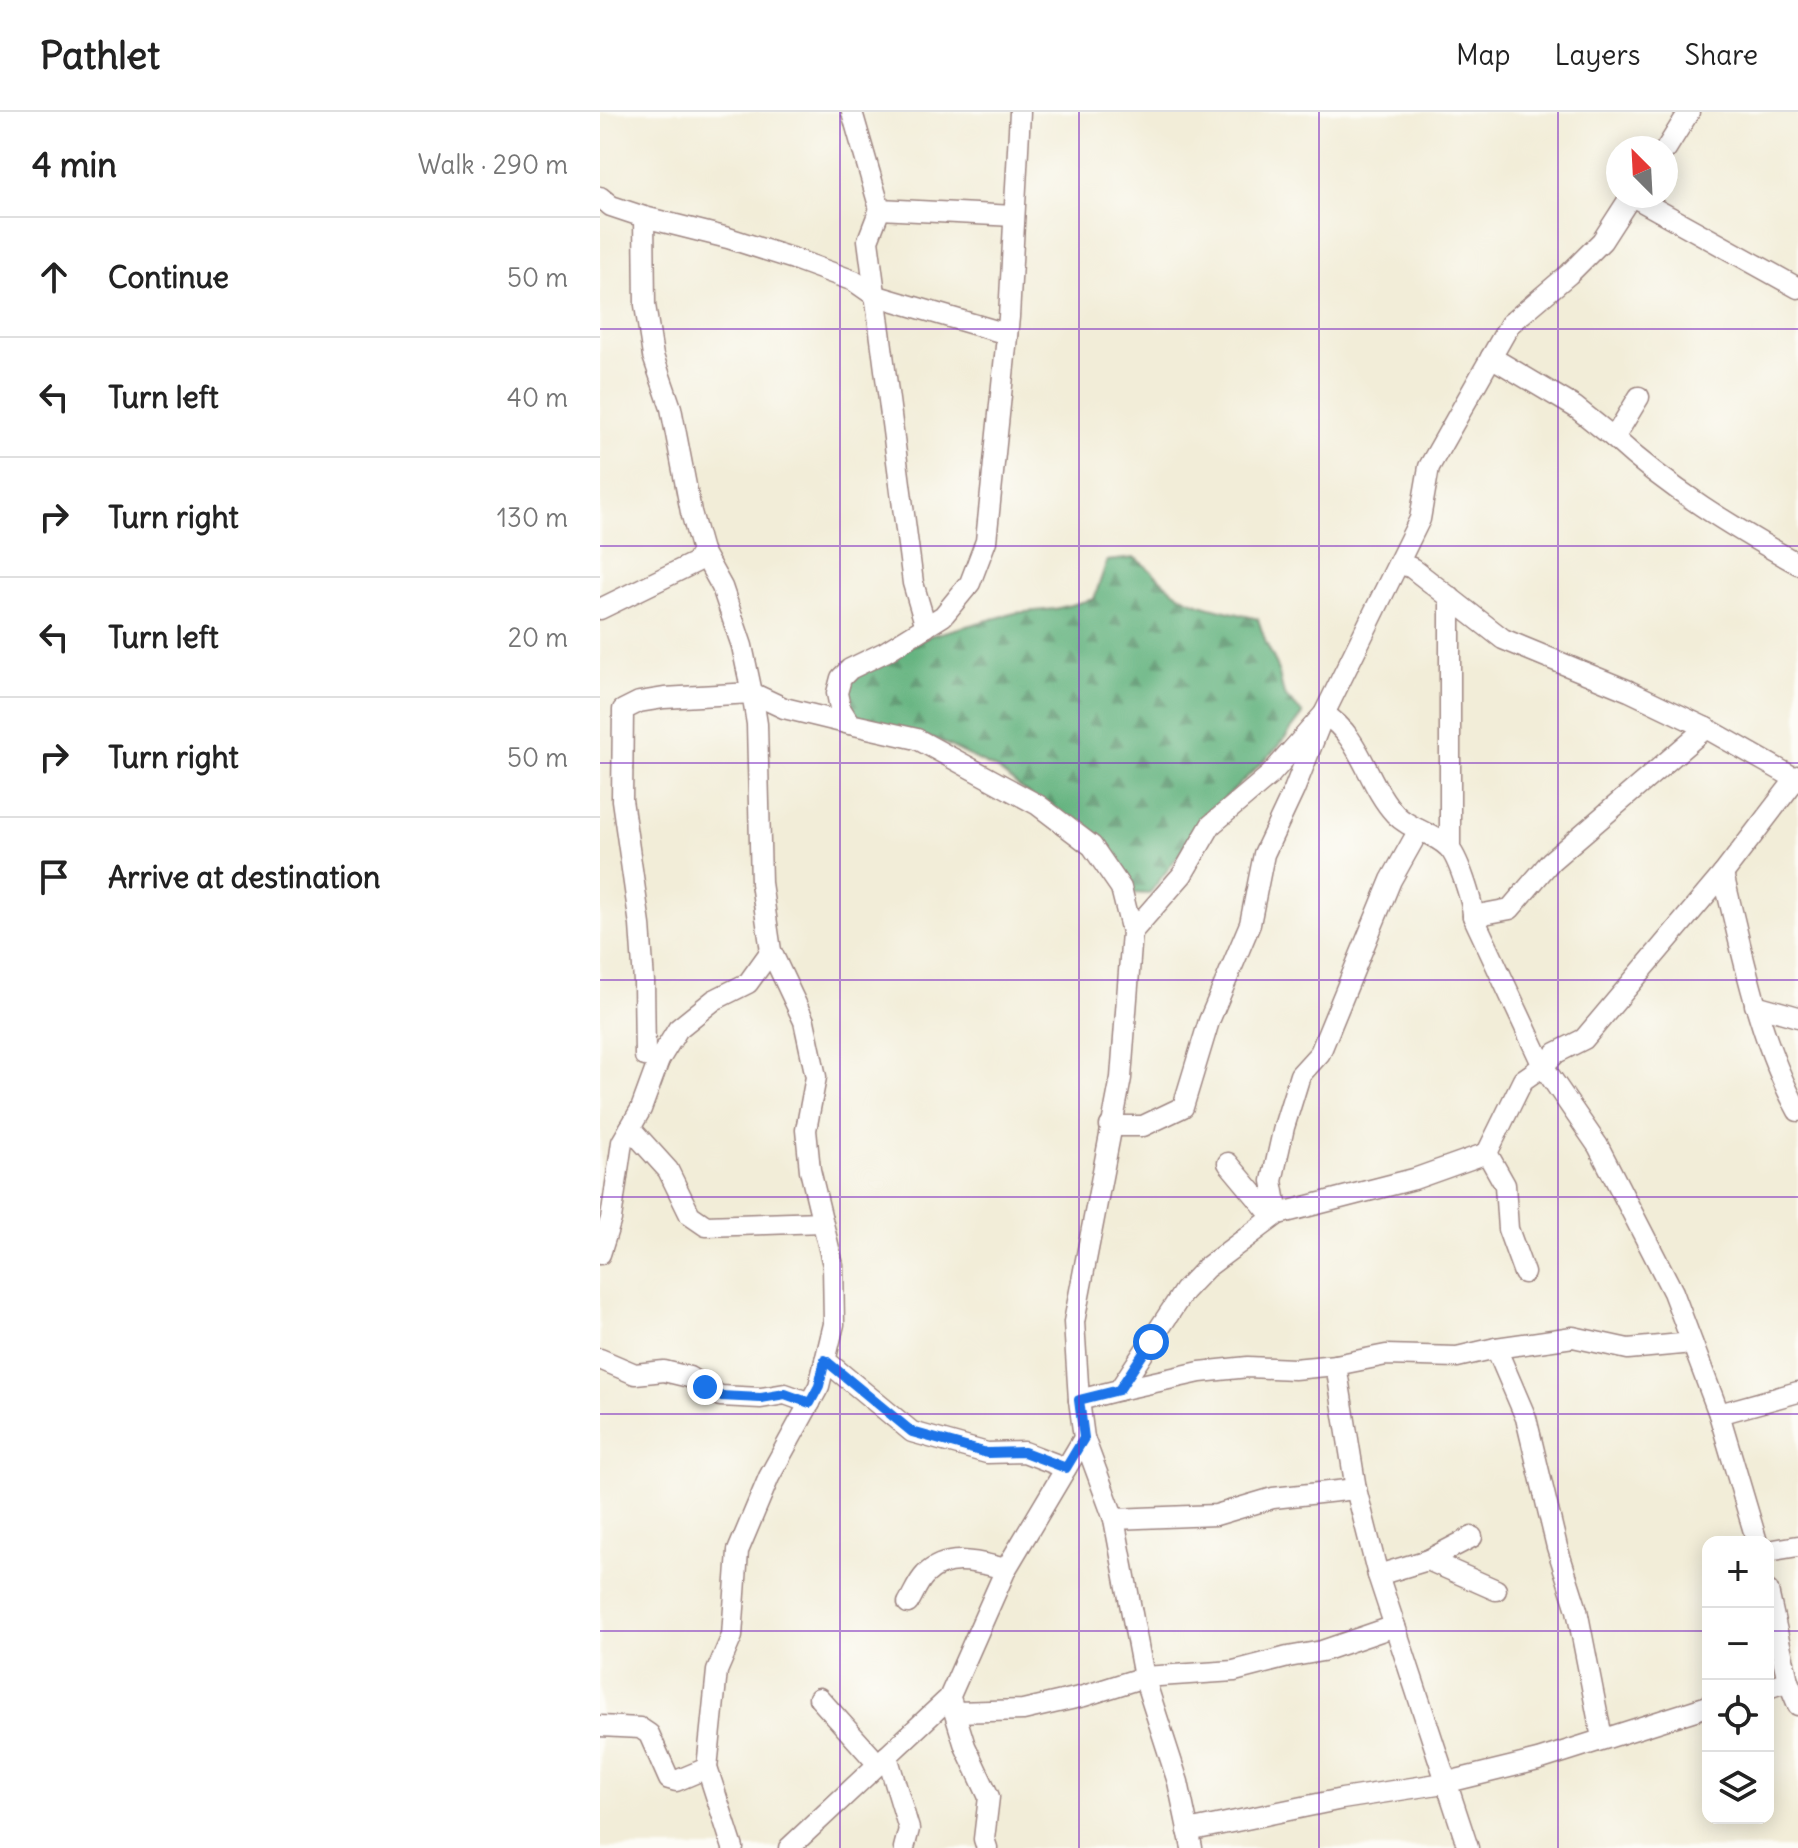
<!DOCTYPE html>
<html lang="en">
<head>
<meta charset="utf-8">
<style>
  body { margin:0; font-family:Delius,sans-serif; background:#f6f6f6; color:#222 }
  .controls { position:absolute; right:24px; bottom:24px; display:grid; overflow:hidden; border-radius:16px; box-shadow:0 4px 20px #0003 }
  .controls button { width:72px; height:72px; display:grid; place-items:center; padding:0; border:0; border-bottom:2px solid #e0e0e0; background:#fff; color:#222; font:40px sans-serif }
  .compass { position:absolute; left:1006px; top:24px; width:72px; height:72px; border-radius:50%; background:#fff; box-shadow:0 4px 20px #0003; rotate:336deg }
  .stop { position:absolute; width:24px; height:24px; margin:-18px; border:6px solid #1a73e8; border-radius:50%; background:#fff }
  .stop.end { background:#1a73e8; border-color:#fff; box-shadow:0 2px 8px #0008 }
  .list { margin:0; padding:0; list-style:none }
  h2 { display:flex; justify-content:space-between; align-items:center; height:104px; margin:0; padding:0 32px; font-size:34px }
  h2 small { font-size:26px; font-weight:400; color:#767676 }
  .list li { display:grid; grid-template-columns:52px 1fr auto; gap:24px; align-items:center; box-sizing:border-box; height:120px; padding:0 32px; border-top:2px solid #e0e0e0 }
  .list b { display:block; font-size:30px; white-space:nowrap }
  .list em { font-size:26px; font-style:normal; color:#767676 }
  .icon { flex:none; width:44px; height:44px; fill:none; stroke:currentColor; stroke-width:2; stroke-linecap:round; stroke-linejoin:round }
  .map { position:relative; flex:none; width:1198px; height:1736px; overflow:hidden }
  header { display:flex; align-items:center; gap:48px; box-sizing:border-box; height:112px; padding:0 40px; background:#fff; border-bottom:2px solid #e0e0e0 }
  header strong { font-size:38px }
  nav { display:flex; gap:44px; margin-inline-start:auto; font-size:28px }
  main { display:flex }
  aside { flex:1; background:#fff }
  .map>svg:first-child { display:block }
</style>
</head>
<body>
<header>
<strong>Pathlet</strong>
<nav><a>Map</a><a>Layers</a><a>Share</a></nav>
</header>
<main>
<aside>
<h2>4 min<small>Walk · 290 m</small></h2>
<ul class="list">
<li><svg class="icon" aria-label="ahead" viewBox="0 0 24 24"><path d="M12 20V5M6 11l6-6 6 6"/></svg><div><b>Continue</b></div><em>50 m</em></li>
<li><svg class="icon" aria-label="left" viewBox="0 0 24 24"><path d="M17 20v-9H6M10 6l-5 5 5 5"/></svg><div><b>Turn left</b></div><em>40 m</em></li>
<li><svg class="icon" aria-label="right" viewBox="0 0 24 24"><path d="M7 20v-9h11M14 6l5 5-5 5"/></svg><div><b>Turn right</b></div><em>130 m</em></li>
<li><svg class="icon" aria-label="left" viewBox="0 0 24 24"><path d="M17 20v-9H6M10 6l-5 5 5 5"/></svg><div><b>Turn left</b></div><em>20 m</em></li>
<li><svg class="icon" aria-label="right" viewBox="0 0 24 24"><path d="M7 20v-9h11M14 6l5 5-5 5"/></svg><div><b>Turn right</b></div><em>50 m</em></li>
<li><svg class="icon" aria-label="arrive" viewBox="0 0 24 24"><path d="M6 21V4h12l-3 4 3 4H6"/></svg><div><b>Arrive at destination</b></div></li>
</ul>
</aside>
<div class="map">
<svg width="1198" height="1736" viewBox="0 0 1198 1736">
  <defs>
    <pattern id="forest-firs" width="22" height="20" patternUnits="userSpaceOnUse" patternTransform="scale(2)"><rect width="22" height="20" fill="#62b27e"/><path d="M5 1l3.5 6h-7zM16 11l3.5 6h-7z" fill="#539067"/></pattern>
  </defs>
  <rect width="100%" height="100%" fill="#fdfcf7"/>
  <filter id="ink" filterUnits="userSpaceOnUse"><feTurbulence type="fractalNoise" baseFrequency=".0125" numOctaves="2"/><feDisplacementMap in="SourceGraphic" scale="16" xChannelSelector="R" yChannelSelector="G"/><feConvolveMatrix kernelMatrix="1 2 1 2 8 2 1 2 1" color-interpolation-filters="sRGB"/></filter>
  <filter id="wash" filterUnits="userSpaceOnUse"><feTurbulence type="fractalNoise" baseFrequency=".006" numOctaves="4" result="noise"/><feDisplacementMap in="SourceGraphic" scale="32" xChannelSelector="R" yChannelSelector="G"/><feGaussianBlur stdDeviation="1.8" result="paint"/><feColorMatrix in="noise" values="0 0 0 0 0 0 0 0 0 0 0 0 0 0 0 0 0 1.4 0 .05"/><feComposite in="paint" operator="in"/></filter>
  <g filter="url(#wash)">
    <rect width="100%" height="100%" fill="#f2edd8"/>
    <path fill="url(#forest-firs)" stroke="#566854" stroke-width="2" d="M 535,446 C 550,456 560,468 574,479 C 593,494 634,500 658,507 L 666,531 L 677,553 L 684,583 L 703,602 L 678,635 L 614,697 L 549,782 L 532,781 L 479,723 L 398,658 L 338,628 L 258,608 L 245,595 L 245,579 L 256,563 L 329,524 L 415,501 L 455,497 L 494,487 L 507,449 Z"/>
  </g>
  <g filter="url(#ink)">
    <g fill="none" stroke-linecap="round" stroke-linejoin="round">
      <g stroke="#9e8682" stroke-width="23">
        <g id="minor">
          <path d="M 252,0 L 280,97 L 414,104"/>
          <path d="M 1066,37 L 1089,0"/>
          <path d="M 1032,84 L 1198,176"/>
          <path d="M 0,85 L 11,94 L 44,105 L 45,193 L 53,244 L 71,296 L 91,400 L 102,439 L 122,475 L 142,534 L 152,581 L 157,612 L 161,771 L 171,839 L 204,909 L 216,965 L 206,1018 L 210,1058 L 233,1153 L 234,1212 L 219,1274 L 169,1365 L 138,1439 L 132,1524 L 117,1559 L 107,1656 L 133,1736"/>
          <path d="M 280,97 L 268,128 L 313,471 L 326,515"/>
          <path d="M 44,105 L 128,126 L 194,147 L 254,169 L 274,183 L 407,222"/>
          <path d="M 891,245 L 975,295 L 1014,326"/>
          <path d="M 1039,285 L 1014,326 C 1068,376 1134,416 1198,452"/>
          <path d="M 799,451 L 812,456 L 903,527 L 1029,579 L 1106,616"/>
          <path d="M 850,485 L 850,736"/>
          <path d="M 0,497 L 96,450 L 102,439"/>
          <path d="M 1123,762 C 1143,842 1158,926 1198,999"/>
          <path d="M 873,804 L 910,797 L 951,749 L 1106,616 L 1198,668"/>
          <path d="M 532,820 L 582,763 L 611,713 L 670,663 L 724,602 L 820,407 L 829,355 L 910,212 L 969,162 L 1002,129 L 1031,84"/>
          <path d="M 1155,893 L 1198,905"/>
          <path d="M 59,948 L 45,944 L 44,870 L 40,813 L 22,688 L 23,598 L 39,590 L 64,586 L 152,581 L 184,596 L 250,612"/>
          <path d="M 510,1014 L 543,1014 L 583,995 L 609,909 L 650,812 L 664,742 L 694,678 L 724,602 C 761,624 767,672 795,702 C 809,717 834,721 848,735 C 858,744 873,791 873,804 L 943,954 L 998,1034 L 1073,1180 L 1119,1302 L 1157,1430"/>
          <path d="M 30,1016 L 68,1058 L 90,1103 L 106,1114 L 222,1110"/>
          <path d="M 887,1041 L 905,1073 L 908,1117 L 924,1161"/>
          <path d="M 628,1051 L 673,1105"/>
          <path d="M 678,1102 L 672,1069 L 684,1015 L 700,963 L 720,941 L 791,768 L 819,718"/>
          <path d="M 0,1142 L 11,1107 L 22,1030 L 41,997 L 59,948 L 78,917 L 114,888 L 148,871 L 171,839"/>
          <path d="M 896,1236 L 926,1306 L 957,1435 L 977,1498 L 1002,1626"/>
          <path d="M 0,1247 L 35,1262 L 64,1259 L 89,1265 L 120,1284 L 161,1286 L 185,1282 L 210,1291"/>
          <path d="M 225,1248 L 312,1320 L 387,1341 L 424,1340 L 466,1356"/>
          <path d="M 519,1278 L 600,1260 L 648,1255 L 694,1257 L 736,1253"/>
          <path d="M 479,1288 L 519,1278 L 584,1179 L 606,1156 L 678,1102 L 814,1067 L 887,1041 L 923,968 L 943,954 L 956,941 L 984,927 L 1123,762 L 1198,664"/>
          <path d="M 1119,1302 L 1198,1280"/>
          <path d="M 484,1326 L 514,1407 L 544,1565 L 578,1670 L 592,1736"/>
          <path d="M 514,1407 L 616,1403 L 673,1386 L 756,1377"/>
          <path d="M 1168,1439 L 1198,1434"/>
          <path d="M 828,1448 L 872,1425"/>
          <path d="M 778,1463 L 828,1448 L 896,1478"/>
          <path d="M 1168,1479 L 1188,1569 L 1198,1593"/>
          <path d="M 308,1491 C 313,1483 318,1470 325,1463 C 347,1440 380,1451 406,1457"/>
          <path d="M 1168,1576 L 1188,1569"/>
          <path d="M 219,1586 L 278,1652"/>
          <path d="M 351,1589 L 365,1634 L 389,1685 L 384,1727 L 387,1736"/>
          <path d="M 356,1600 L 423,1598 L 484,1584 L 544,1565 L 634,1559 L 688,1545 L 722,1539 L 795,1514"/>
          <path d="M 0,1614 L 40,1616 L 49,1622 L 69,1667 L 76,1669 L 107,1656"/>
          <path d="M 287,1644 L 309,1717 L 304,1736"/>
          <path d="M 588,1719 L 742,1687 L 844,1671 L 938,1648 L 1108,1594"/>
          <path d="M 189,1736 L 349,1586 L 406,1457 L 484,1326 L 479,1288 L 474,1210 L 521,966 L 532,820 L 521,776 L 492,734 L 438,693 L 317,627 L 250,612 L 240,596 L 237,581 L 241,566 L 250,557 L 285,540 L 343,504 L 370,471 L 386,429 L 409,205 L 420,0"/>
          <path d="M 868,1736 L 778,1463 L 756,1377 L 736,1253 L 786,1243 L 857,1245 L 896,1236 L 973,1225 L 1028,1237 L 1092,1231"/>
        </g>
      </g>
      <use href="#minor" stroke="#fff" stroke-width="20"/>
    </g>
  </g>
  <g fill="none" stroke-linecap="round" stroke-linejoin="round" filter="url(#ink)">
    <path stroke="#1a73e8" stroke-width="10" d="M 105,1275 L 120,1284 L 161,1286 L 185,1282 L 210,1291 L 219,1274 L 225,1248 L 312,1320 L 387,1341 L 424,1340 L 466,1356 L 484,1326 L 479,1288 L 519,1278 L 551,1230"/>
  </g>
  <path fill="none" stroke="#7b2cbf" stroke-width="2" stroke-opacity="0.55" d="M 240,0 L 240,1736M 479,0 L 479,1736M 719,0 L 719,1736M 958,0 L 958,1736M 0,217 L 1198,217M 0,434 L 1198,434M 0,651 L 1198,651M 0,868 L 1198,868M 0,1085 L 1198,1085M 0,1302 L 1198,1302M 0,1519 L 1108,1519M 1168,1519 L 1198,1519"/>
</svg>
<div class="controls">
<button>+</button>
<button>−</button>
<button><svg class="icon" aria-label="locate" viewBox="0 0 24 24"><circle cx="12" cy="12" r="6"/><path d="M12 2v4M12 18v4M2 12h4M18 12h4"/></svg></button>
<button><svg class="icon" aria-label="layers" viewBox="0 0 24 24"><path d="M12 4l9 5-9 5-9-5zM3 14l9 5 9-5"/></svg></button>
</div>
<svg class="compass" viewBox="-18 -18 36 36"><path d="M0-13l5 13h-10z" fill="#e53935"/><path d="M0 13l5-13h-10z" fill="#767676"/></svg>
<div class="stop" style="left:551px;top:1230px"></div>
<div class="stop end" style="left:105px;top:1275px"></div>
</div>
</main>
</body>
</html>
